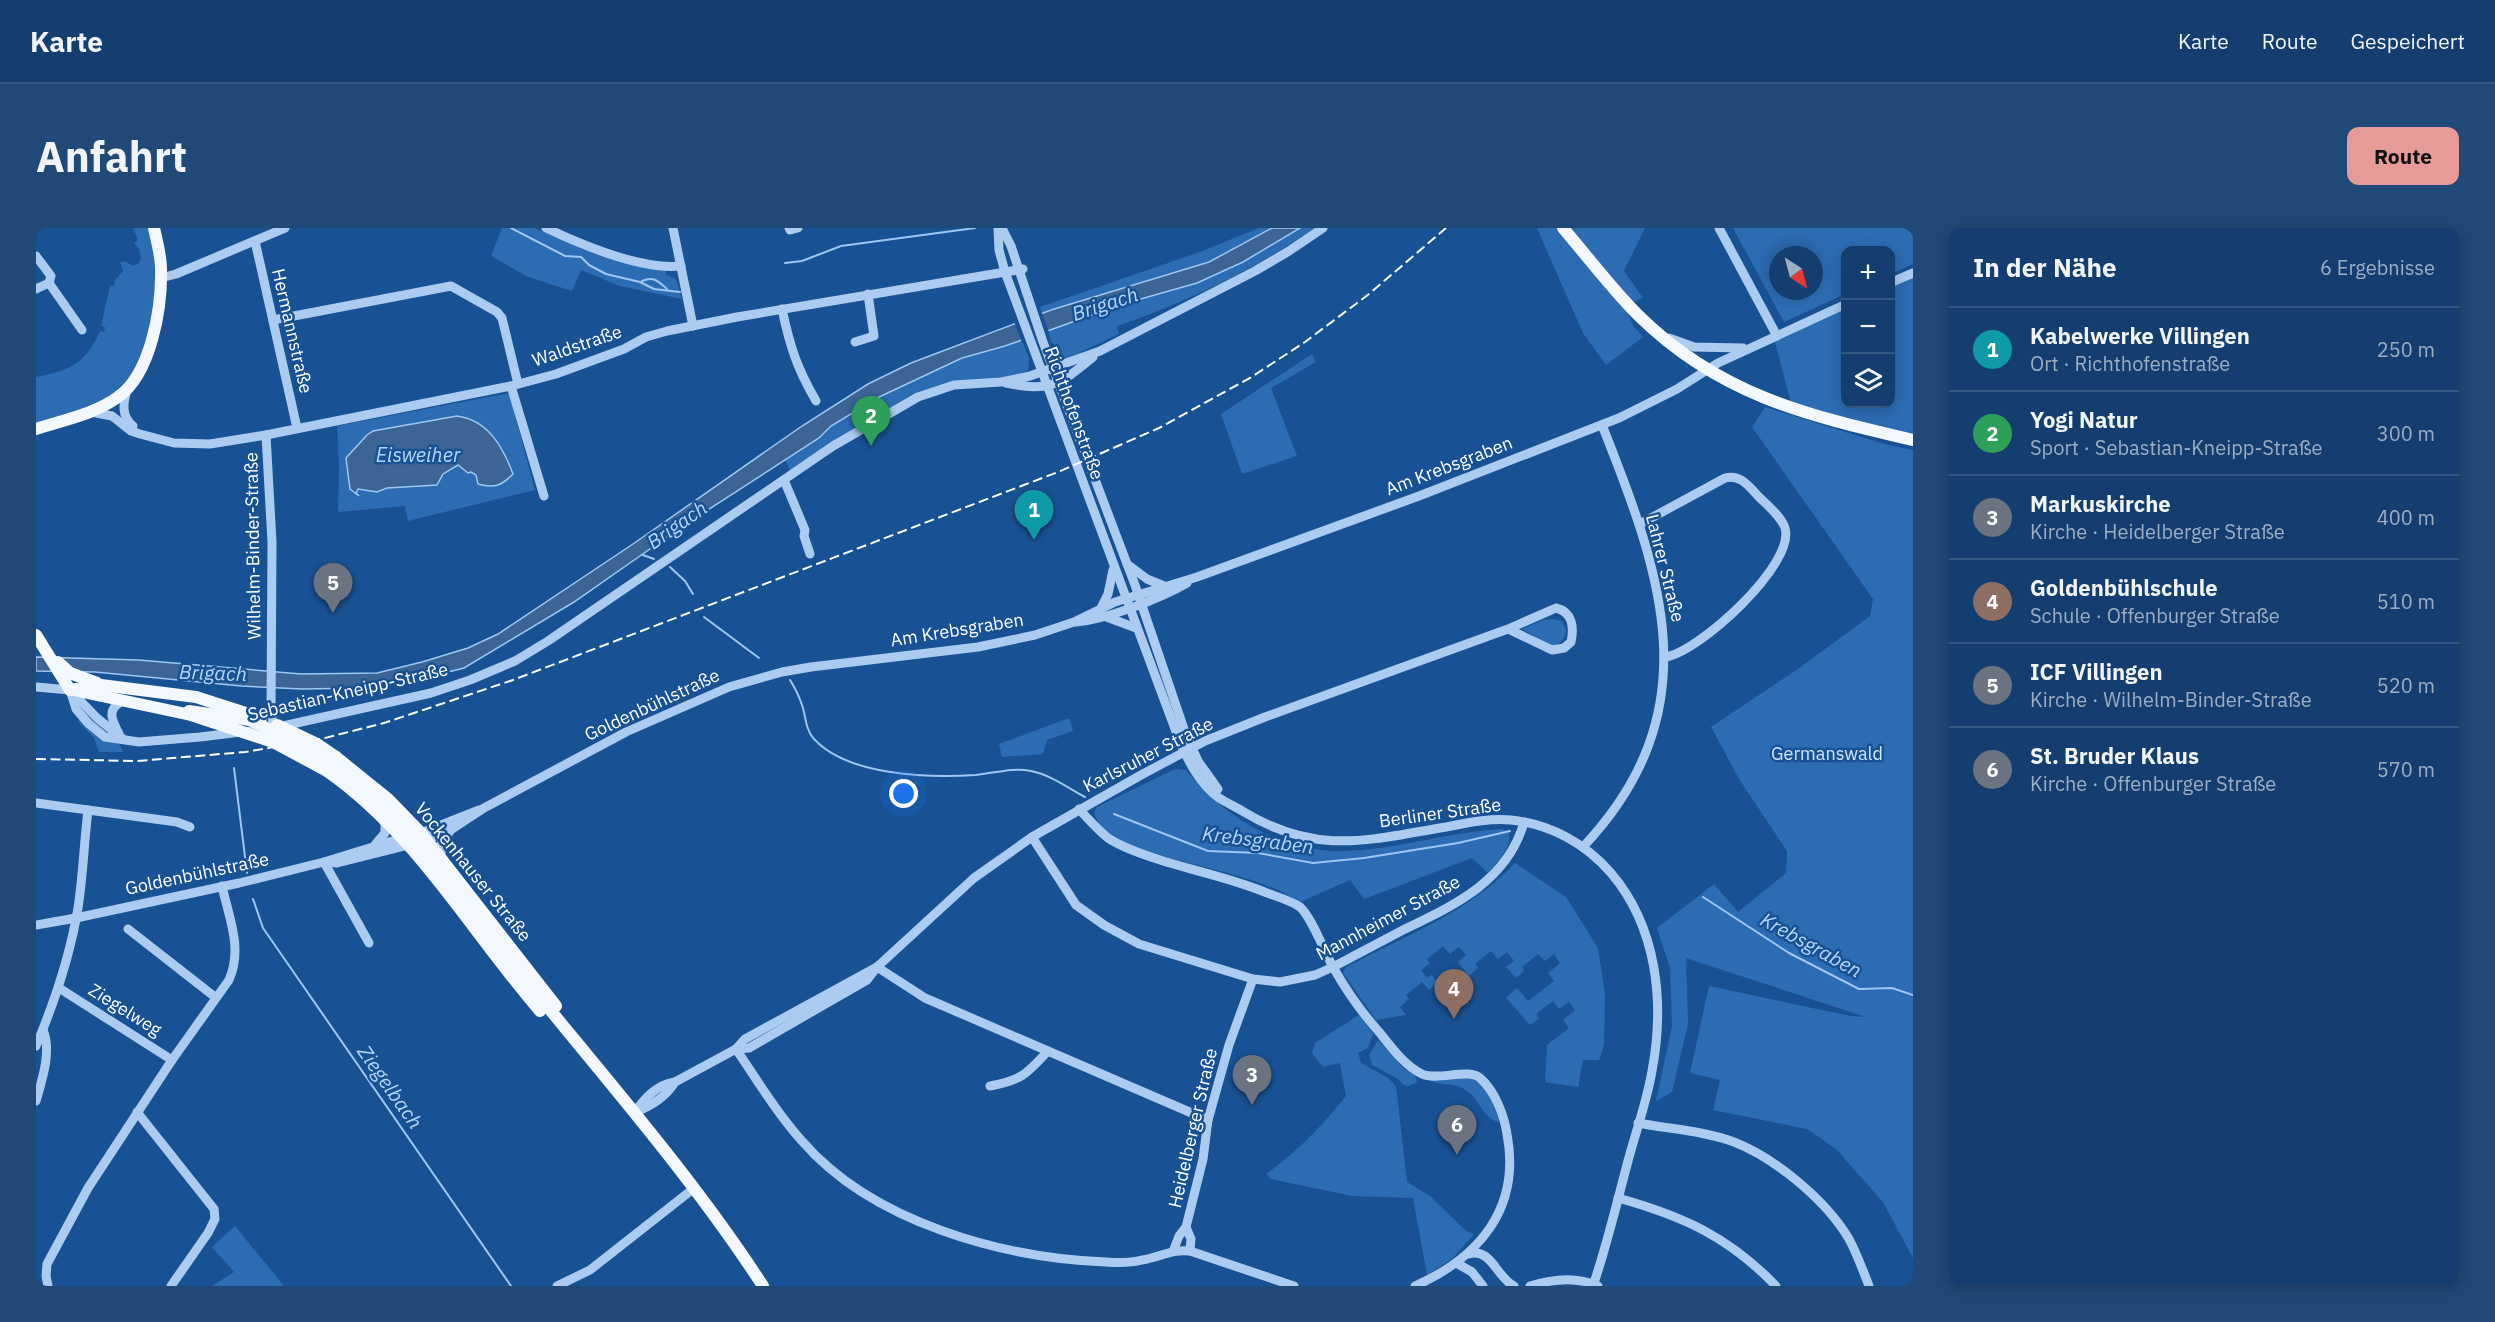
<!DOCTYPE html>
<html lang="de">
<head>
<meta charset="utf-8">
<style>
  body { margin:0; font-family:"IBM Plex Sans",sans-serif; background:#204977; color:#f1f3f6 }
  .controls { position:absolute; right:18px; top:18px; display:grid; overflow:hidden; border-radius:12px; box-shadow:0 3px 15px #0003 }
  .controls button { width:54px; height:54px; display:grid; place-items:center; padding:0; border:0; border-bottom:2px solid #325782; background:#133e6f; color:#f1f3f6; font:30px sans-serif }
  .compass { position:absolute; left:1733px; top:18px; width:54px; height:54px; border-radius:50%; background:#133e6f; box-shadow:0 3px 15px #0003; rotate:144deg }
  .you { position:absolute; left:868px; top:566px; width:21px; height:21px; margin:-15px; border:4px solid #fff; border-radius:50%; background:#1a73e8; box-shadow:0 0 0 9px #1a73e833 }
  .badge { display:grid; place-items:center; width:39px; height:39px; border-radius:50%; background:#e69b98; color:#fff; font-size:20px; font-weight:700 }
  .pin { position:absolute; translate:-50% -50px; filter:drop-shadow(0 2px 3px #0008) }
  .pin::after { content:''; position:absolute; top:32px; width:21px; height:18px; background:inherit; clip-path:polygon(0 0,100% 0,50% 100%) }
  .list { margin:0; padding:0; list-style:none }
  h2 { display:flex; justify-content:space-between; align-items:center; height:78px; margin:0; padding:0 24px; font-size:26px }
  h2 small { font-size:20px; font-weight:400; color:#9daec3 }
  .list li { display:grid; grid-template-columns:39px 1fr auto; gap:18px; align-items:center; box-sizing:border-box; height:84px; padding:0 24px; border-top:2px solid #325782 }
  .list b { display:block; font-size:22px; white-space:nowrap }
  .list p { margin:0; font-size:20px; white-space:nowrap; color:#9daec3 }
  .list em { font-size:20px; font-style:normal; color:#9daec3 }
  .icon { flex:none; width:33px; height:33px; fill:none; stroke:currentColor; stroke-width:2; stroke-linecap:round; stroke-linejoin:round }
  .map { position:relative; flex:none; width:1877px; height:1058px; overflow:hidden; border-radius:12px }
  header { display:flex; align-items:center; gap:36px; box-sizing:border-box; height:84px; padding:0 30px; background:#133e6f; border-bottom:2px solid #325782 }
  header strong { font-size:28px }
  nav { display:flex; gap:33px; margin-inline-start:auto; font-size:21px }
  .intro { display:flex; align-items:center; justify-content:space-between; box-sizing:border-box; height:144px; padding:0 36px }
  h1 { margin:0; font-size:42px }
  .button { padding:15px 27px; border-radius:12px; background:#e69b98; color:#111; font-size:21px; font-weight:700 }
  main { display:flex; gap:36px; padding:0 36px }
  aside { flex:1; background:#133e6f; border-radius:12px; box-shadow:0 3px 15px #0003 }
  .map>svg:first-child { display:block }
</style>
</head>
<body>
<header>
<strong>Karte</strong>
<nav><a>Karte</a><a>Route</a><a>Gespeichert</a></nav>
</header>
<div class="intro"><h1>Anfahrt</h1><a class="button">Route</a></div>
<main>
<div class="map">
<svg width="1877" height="1058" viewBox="0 0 1877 1058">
  <rect width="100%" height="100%" fill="#195294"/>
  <g fill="#2c6cb3" fill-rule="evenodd">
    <path d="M 97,0 L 113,0 C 126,55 122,138 69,171 C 48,184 23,189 0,197 L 0,149 C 34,143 50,135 64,103 L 68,104 L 69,99 L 65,98 L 74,58 L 78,58 L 79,52 L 87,43 L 84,34 L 89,33 L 97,38 L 103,35 L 105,30 L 103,21 L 98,15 L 102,12 Z"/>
    <path d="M 466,0 L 499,0 L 522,10 L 630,42 L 630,47 L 640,51 L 646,71 L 584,58 L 545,42 L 536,63 L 492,49 L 455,28 Z"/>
    <path d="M 1223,0 L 1236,0 L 1173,34 L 1006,86 L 1004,79 L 1164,24 Z"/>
    <path d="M 1264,0 L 1279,0 C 1217,42 1151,74 1081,98 L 1083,106 L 1030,131 L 1015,114 L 1012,102 L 1087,76 L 1161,55 L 1207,34 Z"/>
    <path d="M 1501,0 L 1609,0 L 1588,43 L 1607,70 L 1588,78 L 1598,99 L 1607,109 L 1570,137 L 1547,105 Z"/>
    <path d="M 1697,0 L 1877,0 L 1877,36 L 1855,46 L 1854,22 L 1810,22 L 1809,66 L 1748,94 ZM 1742,27 L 1778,27 L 1778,63 L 1742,63 Z"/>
    <path d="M 1877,50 L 1877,207 L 1785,185 L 1755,175 L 1739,114 L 1809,81 L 1810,176 L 1854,176 L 1855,60 Z"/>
    <path d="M 986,112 L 993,131 L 992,142 L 965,154 L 895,164 L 756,246 L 749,232 L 783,210 L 795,198 L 841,170 L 926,130 Z"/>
    <path d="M 1276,126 L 1280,134 L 1235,160 L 1261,228 L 1206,246 L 1185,186 Z"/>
    <path d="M 473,165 L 499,262 L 372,293 L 369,278 L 302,284 L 303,238 L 301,198 ZM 421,188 C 450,192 471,220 476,247 C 464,256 457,262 442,255 L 439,247 L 423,237 L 393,257 L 351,260 L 343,264 L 322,261 L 320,265 L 322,268 L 314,261 L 310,235 L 323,215 L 337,203 Z"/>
    <path d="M 1729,179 L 1848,216 L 1877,222 L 1877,1030 L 1847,974 L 1800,921 L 1771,901 L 1677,882 L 1684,852 L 1654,845 L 1673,758 L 1814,788 L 1830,789 L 1650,730 L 1652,796 L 1636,864 L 1620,873 L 1636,798 L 1634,740 L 1621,700 L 1678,656 L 1702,684 L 1750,645 L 1751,623 L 1703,551 L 1675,499 L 1762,441 L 1834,388 L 1837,371 L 1716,199 Z"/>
    <path d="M 1517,391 L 1526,393 L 1530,402 C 1529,411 1525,416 1515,418 L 1486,401 L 1507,392 Z"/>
    <path d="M 1033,490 L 1037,503 L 1011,512 L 1007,526 L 966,529 L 963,516 Z"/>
    <path d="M 44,491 L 74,513 L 83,516 L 87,524 L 63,524 L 58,510 L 42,493 Z"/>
    <path d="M 1139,541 L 1150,542 C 1188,589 1245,624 1307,623 C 1360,622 1412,604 1465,601 L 1472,603 C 1478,618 1462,634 1452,645 L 1436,630 L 1328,671 L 1314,652 L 1264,674 C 1221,647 1167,641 1120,626 C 1106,621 1089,617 1077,609 C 1069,605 1060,593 1058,584 L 1061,579 Z"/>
    <path d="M 1479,635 L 1530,669 L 1562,720 L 1569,766 L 1568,817 L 1563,832 L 1547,832 L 1542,859 L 1509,854 L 1511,817 L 1533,800 L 1527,792 L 1539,782 L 1533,774 L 1523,781 L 1517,773 L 1500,786 L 1503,790 L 1494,797 L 1470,770 L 1481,760 L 1492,773 L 1518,753 L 1512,745 L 1524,735 L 1518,726 L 1509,733 L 1502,726 L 1486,739 L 1488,743 L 1480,750 L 1470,739 L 1478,733 L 1471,724 L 1462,731 L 1455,723 L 1439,736 L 1442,740 L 1433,748 L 1422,734 L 1430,727 L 1423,719 L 1414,726 L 1407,718 L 1391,731 L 1394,735 L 1385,742 L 1391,750 L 1396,747 L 1402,755 L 1393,762 L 1386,754 L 1370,767 L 1373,771 L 1364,779 L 1370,787 L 1340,792 L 1307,745 L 1310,739 C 1367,709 1434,684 1479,635 Z"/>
    <path d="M 1323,787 L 1337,806 L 1332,820 L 1322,825 L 1325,835 L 1352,850 L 1360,858 L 1371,954 L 1394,968 L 1430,1003 L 1438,1006 L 1416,1031 L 1391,1047 L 1377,970 L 1316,968 L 1235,951 L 1230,946 C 1261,924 1286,898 1310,868 L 1304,835 L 1287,839 L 1276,825 L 1279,815 Z"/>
    <path d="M 1342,812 L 1367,840 L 1379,847 L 1381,854 L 1373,858 L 1368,857 L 1362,851 L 1336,837 L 1333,827 Z"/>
    <path d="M 1435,850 L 1446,856 L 1466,889 L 1466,892 L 1462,894 C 1446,889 1444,872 1431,863 C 1420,854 1406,858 1394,853 L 1395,851 Z"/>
    <path d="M 199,998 L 248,1058 L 176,1058 L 198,1044 L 176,1019 Z"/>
  </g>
  <g fill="#3c6595" stroke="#9dc7f2" stroke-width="1.5">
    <path d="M 1236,0 L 1264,0 L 1207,34 L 1161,55 L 1087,76 L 969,118 L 926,130 L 841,170 L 795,198 L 783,210 L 644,300 L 538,374 L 428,440 L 376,453 L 332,460 L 266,461 L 205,458 L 59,444 L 0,443 L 0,429 L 103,432 L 265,446 L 341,445 L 386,434 L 432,420 L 462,406 L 597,316 L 766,198 L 832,156 L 875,135 L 1015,82 L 1173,34 Z"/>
    <path d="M 421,188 C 452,192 467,219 477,246 C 466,257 459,261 442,256 L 440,247 L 435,244 L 432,245 L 422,237 L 407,246 L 401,257 L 351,260 L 341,264 L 322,261 L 320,265 L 323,268 L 314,261 L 310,230 L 331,207 L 337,203 Z"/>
  </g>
  <path fill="#195294" d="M 1005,83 L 1013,104 L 986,115 L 978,93 Z"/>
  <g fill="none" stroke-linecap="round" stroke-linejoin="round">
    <g stroke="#9dc7f2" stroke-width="2">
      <path d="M 475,0 L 529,28 L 545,29 L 553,37 L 570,46 L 604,54 L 618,61 L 644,64"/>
      <path d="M 749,35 L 766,33 L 805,18 L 939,0"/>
      <path d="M 606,53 C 618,48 622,53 631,61"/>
      <path d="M 607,327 L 618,331"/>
      <path d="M 634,339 L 649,353 L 657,366"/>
      <path d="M 668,389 L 723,430"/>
      <path d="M 754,452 C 759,460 763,468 766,477 C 770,488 769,501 778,511 C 812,548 893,550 940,547 C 959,545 977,539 995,543 C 1015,547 1032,560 1049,569"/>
      <path d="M 198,540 L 211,645"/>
      <path d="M 1078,586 L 1172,623 L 1222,625 L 1277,635 L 1328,630 L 1422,615 L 1474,603"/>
      <path d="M 1667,669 L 1753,725 L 1823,761 L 1856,760 L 1877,767"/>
      <path d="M 217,671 L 227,700 L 475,1058"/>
    </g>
    <g stroke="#abccf0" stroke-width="9">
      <path d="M 510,0 C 546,17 606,42 645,38"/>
      <path d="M 637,0 L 657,98"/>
      <path d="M 753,0 L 754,2 L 762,0"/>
      <path d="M 962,0 L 963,22 L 969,44 L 1142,509 C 1151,531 1163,556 1183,570 C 1191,575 1200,579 1208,584 C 1281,628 1332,612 1410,599 C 1431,595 1453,590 1475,592 C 1514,596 1549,615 1575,645 C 1621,699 1629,774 1616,843 C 1611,873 1600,903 1592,933 C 1581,974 1571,1017 1557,1058"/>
      <path d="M 966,0 L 975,18 L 1007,114 L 1099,357 L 1150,507 L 1162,533 L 1182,561"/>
      <path d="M 1683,0 L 1741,108"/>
      <path d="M 219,13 L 261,200"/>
      <path d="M 0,28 L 15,48 L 13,55"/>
      <path d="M 125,50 L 140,46 L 249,0"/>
      <path d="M 13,55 L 46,102"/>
      <path d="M 1854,55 L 1877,45"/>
      <path d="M 0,61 L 13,55"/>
      <path d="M 746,81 C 754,119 761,140 780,173"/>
      <path d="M 237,92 L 415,58 L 461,84 L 466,90 L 482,156"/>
      <path d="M 1633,110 L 1658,119 L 1707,120"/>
      <path d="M 819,114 L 838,108 L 832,66"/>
      <path d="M 970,155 C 1015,164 1023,157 1057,129"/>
      <path d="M 475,158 L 508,268"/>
      <path d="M 91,162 C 87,175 85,188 97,198"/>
      <path d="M 55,184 L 76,188 L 95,203 L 104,206 L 138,215 L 174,216 L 230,207 L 475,158 L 520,146 L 588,121 L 610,109 L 631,103 L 701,89 L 987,41"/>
      <path d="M 230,207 L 236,314 L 235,484 L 238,500"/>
      <path d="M 748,252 L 769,302 L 768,308 L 774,326"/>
      <path d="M 1604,296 L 1689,250 C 1704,246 1712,257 1722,268 C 1731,277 1745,288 1749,300 C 1760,336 1662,425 1629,429"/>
      <path d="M 1091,336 L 1111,351 L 1128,358"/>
      <path d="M 1065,380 L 1072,366 L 1077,342"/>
      <path d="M 1068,388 L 1100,400"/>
      <path d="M 1040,394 C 1069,392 1125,370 1151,355"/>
      <path d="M 0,459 L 34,462"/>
      <path d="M 34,462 L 40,481 L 53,496 L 69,509 L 103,514 L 164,509 L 238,500 L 395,465 L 434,452 L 479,433 L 512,413 L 797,218 L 882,169 L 918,157 L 965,154 L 994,148 L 1064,123 L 1219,43 L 1253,23 L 1287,0"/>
      <path d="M 34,462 L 61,490 L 86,510"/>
      <path d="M 83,506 C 76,492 70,482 86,473"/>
      <path d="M 0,575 L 141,594 L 154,599"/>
      <path d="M 1043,581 C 1052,591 1062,602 1072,610 C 1085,619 1103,625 1118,630 C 1154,642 1191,649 1226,663 C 1238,668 1254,672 1264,679 C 1275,688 1289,725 1297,739 C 1310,762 1326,785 1344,805 C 1355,819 1369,838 1386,846 C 1401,853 1433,840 1444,850 C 1459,863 1468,887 1471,906 C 1485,980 1444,1029 1379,1058"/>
      <path d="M 385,605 L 443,582"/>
      <path d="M 996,609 L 1040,677 L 1068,697 L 1103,716 L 1217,751 L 1244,754 L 1279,747 L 1297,739 C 1320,727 1344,714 1367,702 C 1417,678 1472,653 1488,594"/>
      <path d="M 390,612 L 416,601 L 448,580 L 590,504 L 693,459 L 746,444 L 775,439 L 942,419 L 999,407 L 1038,394 L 1079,374 L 1161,349 L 1383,268 L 1583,190 L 1641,161 L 1682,135 L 1810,76"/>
      <path d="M 339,617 L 349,605 L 349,593"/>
      <path d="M 1547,619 C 1675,483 1627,350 1566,197"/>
      <path d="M 405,631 L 405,616 L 414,603"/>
      <path d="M 288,634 L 333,715"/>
      <path d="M 290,634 L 301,635 L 373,617"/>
      <path d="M 0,697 L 40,690 L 203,655 L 288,634 L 366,610"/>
      <path d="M 92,701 L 179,769"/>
      <path d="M 841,739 L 889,770 L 1172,892"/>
      <path d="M 23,760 L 136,832"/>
      <path d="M 0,818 C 19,773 34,728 42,680 C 47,648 48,615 52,582"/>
      <path d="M 700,821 L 713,820 L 831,752 L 841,739 L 938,650 L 996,609 L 1105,547 L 1169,513 L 1229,489 L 1472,401 L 1520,380 C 1537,384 1538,400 1535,414 L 1528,420 L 1516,422 L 1472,401"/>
      <path d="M 700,821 C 721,852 741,885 766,913 C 836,994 966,1030 1070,1034 C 1082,1035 1095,1035 1106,1032 C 1125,1029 1135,1021 1154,1023 L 1258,1058"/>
      <path d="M 954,858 C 985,852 990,847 1011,824"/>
      <path d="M 0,873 C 6,852 16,823 7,802"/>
      <path d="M 101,884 L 178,981 L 179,991 L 172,1005 L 135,1058"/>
      <path d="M 600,884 C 616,877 630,869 639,854"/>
      <path d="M 598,885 C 609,870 620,857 639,854 L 700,821 L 709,811 L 841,739"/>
      <path d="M 1602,895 C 1634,901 1668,903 1698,914 C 1739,930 1790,972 1813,1011 C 1821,1026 1827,1042 1833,1058"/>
      <path d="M 1582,970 C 1647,988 1693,1009 1740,1058"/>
      <path d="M 1150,999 L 1155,1011 L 1154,1023"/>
      <path d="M 1138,1021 L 1143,1008 L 1150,999 L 1167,931 L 1172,892 L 1193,817 L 1217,751"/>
      <path d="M 1433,1026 C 1455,1019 1461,1050 1478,1058"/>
      <path d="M 1422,1036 L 1436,1044 L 1447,1058"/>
      <path d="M 12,1058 L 10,1048 L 11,1036 L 52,960 L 136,832 L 193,752 C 207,720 193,690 186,658"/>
      <path d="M 521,1058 L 554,1042 L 657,961"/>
      <path d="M 1494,1058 C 1516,1051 1540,1048 1562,1058"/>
    </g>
    <g stroke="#f3f8ff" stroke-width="12">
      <path d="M 1527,0 C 1552,29 1575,60 1602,87 C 1683,167 1770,187 1877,212"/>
      <path d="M 0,201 C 27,192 59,186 82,169 C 115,146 126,80 125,41 C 125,27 121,14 118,0"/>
      <path d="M 0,407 L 34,462"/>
      <path d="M 22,434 L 34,445 L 61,455"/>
      <path d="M 34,462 L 65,457 L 160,469"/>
      <path d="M 42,463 L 155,487"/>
      <path d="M 153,483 L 214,492"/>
      <path d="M 300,529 L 352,571 L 385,605 L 520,778"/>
      <path d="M 291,543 C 380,605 434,702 504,783"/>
      <path d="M 446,697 C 539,817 644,930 727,1058"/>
    </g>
    <path stroke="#fff" stroke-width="2" stroke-dasharray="10 4.5" stroke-linecap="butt" d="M 0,531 L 101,533 L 209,524 L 285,511 L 348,495 L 477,452 L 1022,244 L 1123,200 L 1214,150 L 1269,114 L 1333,66 L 1410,0"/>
    <g stroke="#f3f8ff" stroke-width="12">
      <path d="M 160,469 L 225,490"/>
      <path d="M 155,487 L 237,514 L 291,543"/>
      <path d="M 214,492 C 248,508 280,525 310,547 C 364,587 406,643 446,697"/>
      <path d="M 241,497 L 281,516 L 300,529"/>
    </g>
  </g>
  <g text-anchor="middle" stroke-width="5" stroke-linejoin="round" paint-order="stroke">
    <g font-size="18" fill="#fff" stroke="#195294">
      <text transform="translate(256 103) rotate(77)" y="6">Hermannstraße</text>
      <text transform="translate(541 118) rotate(-19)" y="6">Waldstraße</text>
      <text transform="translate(1038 185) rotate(70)" y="6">Richthofenstraße</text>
      <text transform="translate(1413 238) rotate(-21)" y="6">Am Krebsgraben</text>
      <text transform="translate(217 318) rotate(-91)" y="6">Wilhelm-Binder-Straße</text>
      <text transform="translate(1629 340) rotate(76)" y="6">Lahrer Straße</text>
      <text transform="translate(921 402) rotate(-9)" y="6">Am Krebsgraben</text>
      <text transform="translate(312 464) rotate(-13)" y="6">Sebastian-Kneipp-Straße</text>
      <text transform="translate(616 477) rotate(-25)" y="6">Goldenbühlstraße</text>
      <text transform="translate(1112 527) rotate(-27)" y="6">Karlsruher Straße</text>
      <text transform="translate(1404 585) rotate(-8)" y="6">Berliner Straße</text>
      <text transform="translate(437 644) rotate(51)" y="6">Vockenhauser Straße</text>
      <text transform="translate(161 646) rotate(-12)" y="6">Goldenbühlstraße</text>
      <text transform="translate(1352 690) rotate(-28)" y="6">Mannheimer Straße</text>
      <text transform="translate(89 782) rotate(32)" y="6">Ziegelweg</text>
      <text transform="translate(1157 900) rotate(-77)" y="6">Heidelberger Straße</text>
    </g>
    <g font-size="18" fill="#d1e5fb" stroke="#195294">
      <text x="1791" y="532">Germanswald</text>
    </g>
    <g font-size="20" font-style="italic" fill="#b7d6f7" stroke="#195294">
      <text transform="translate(1069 76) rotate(-18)" y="7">Brigach</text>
      <text x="382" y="234">Eisweiher</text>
      <text transform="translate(641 297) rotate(-35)" y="7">Brigach</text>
      <text transform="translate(177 445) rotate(2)" y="7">Brigach</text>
      <text transform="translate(1222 612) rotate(7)" y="7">Krebsgraben</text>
      <text transform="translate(1775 717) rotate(29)" y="7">Krebsgraben</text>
      <text transform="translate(354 859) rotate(55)" y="7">Ziegelbach</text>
    </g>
  </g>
</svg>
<div class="controls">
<button>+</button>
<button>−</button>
<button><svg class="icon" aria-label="layers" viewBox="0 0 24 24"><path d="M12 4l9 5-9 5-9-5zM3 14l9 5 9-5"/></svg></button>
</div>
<svg class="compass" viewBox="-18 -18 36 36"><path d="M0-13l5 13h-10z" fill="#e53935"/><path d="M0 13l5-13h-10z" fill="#9daec3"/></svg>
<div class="you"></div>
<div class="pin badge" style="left:998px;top:312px;background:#0f9aa8">1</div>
<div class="pin badge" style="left:835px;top:218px;background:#2e9e5b">2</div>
<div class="pin badge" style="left:1216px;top:877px;background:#6b7280">3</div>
<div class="pin badge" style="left:1418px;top:791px;background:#8d6e63">4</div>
<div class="pin badge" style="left:297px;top:385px;background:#6b7280">5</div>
<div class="pin badge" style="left:1421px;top:927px;background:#6b7280">6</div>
</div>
<aside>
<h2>In der Nähe<small>6 Ergebnisse</small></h2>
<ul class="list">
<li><span class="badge" style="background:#0f9aa8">1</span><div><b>Kabelwerke Villingen</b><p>Ort · Richthofenstraße</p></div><em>250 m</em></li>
<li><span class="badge" style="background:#2e9e5b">2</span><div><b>Yogi Natur</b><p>Sport · Sebastian-Kneipp-Straße</p></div><em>300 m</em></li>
<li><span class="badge" style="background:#6b7280">3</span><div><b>Markuskirche</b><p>Kirche · Heidelberger Straße</p></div><em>400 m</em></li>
<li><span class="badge" style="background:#8d6e63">4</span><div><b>Goldenbühlschule</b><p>Schule · Offenburger Straße</p></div><em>510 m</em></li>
<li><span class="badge" style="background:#6b7280">5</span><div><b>ICF Villingen</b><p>Kirche · Wilhelm-Binder-Straße</p></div><em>520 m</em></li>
<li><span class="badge" style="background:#6b7280">6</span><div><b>St. Bruder Klaus</b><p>Kirche · Offenburger Straße</p></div><em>570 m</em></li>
</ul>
</aside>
</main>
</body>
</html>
